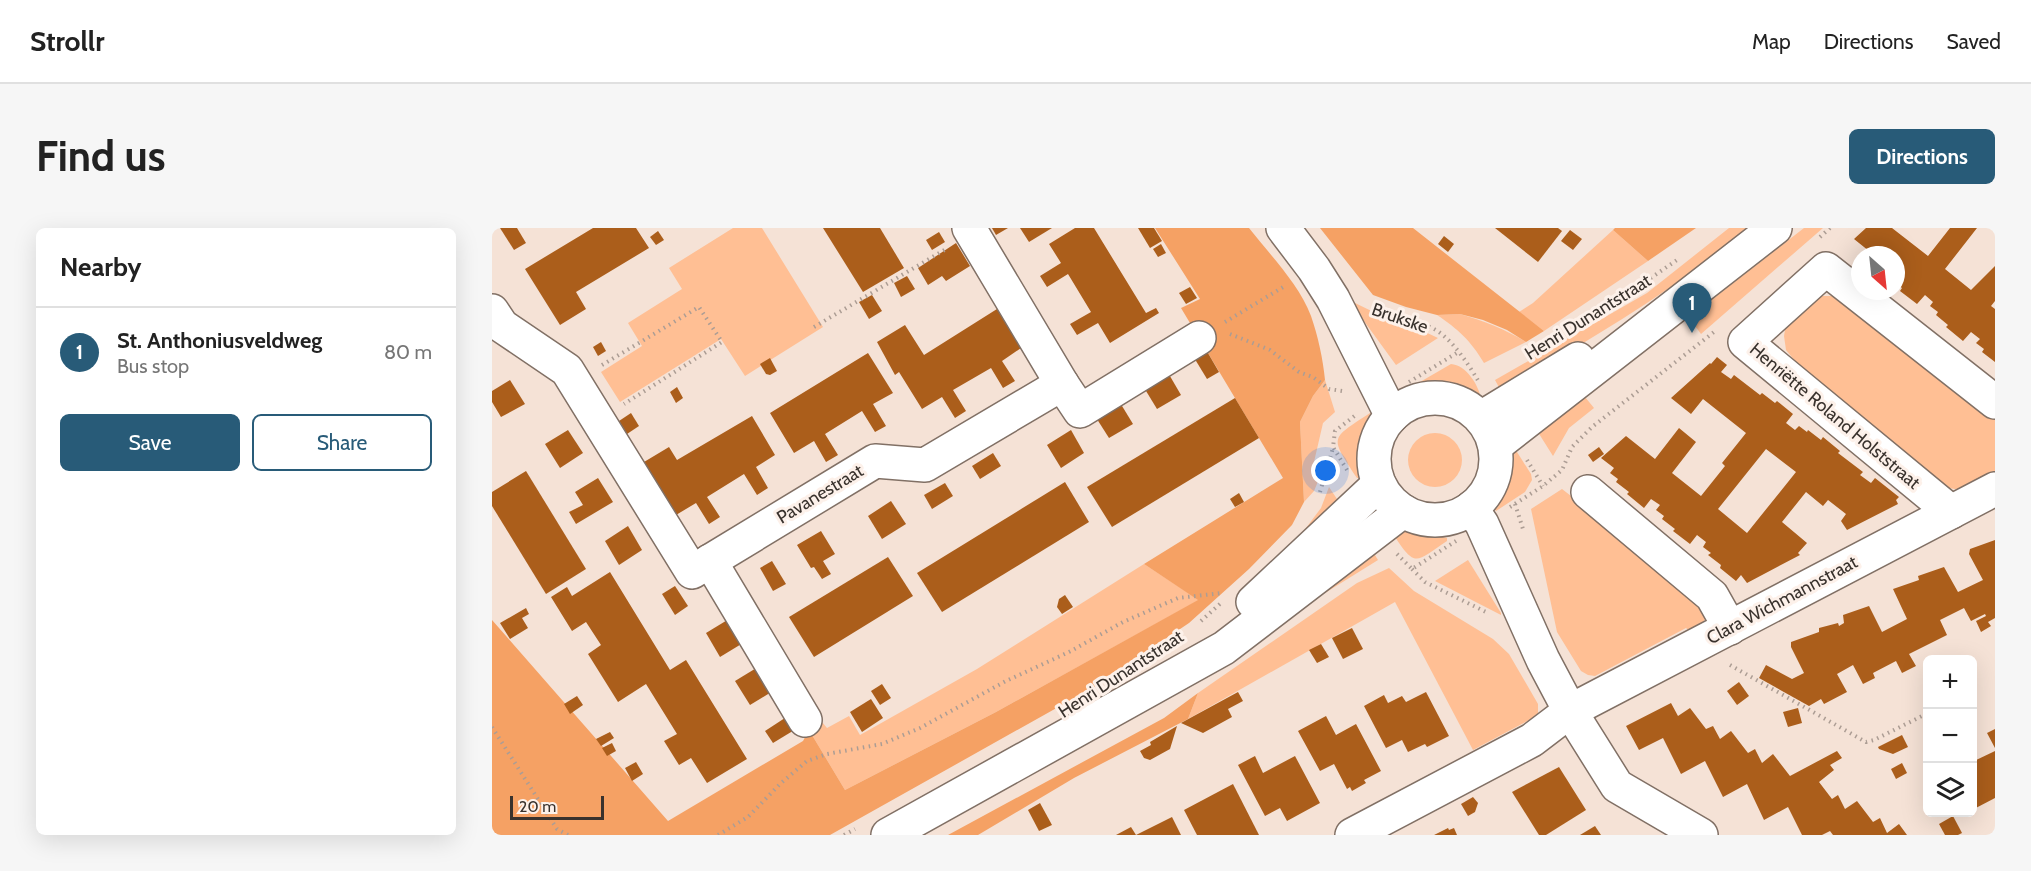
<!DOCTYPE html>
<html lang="en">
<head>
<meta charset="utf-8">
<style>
  body { margin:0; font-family:Cabin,sans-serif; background:#f6f6f6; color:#222 }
  .controls { position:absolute; right:18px; bottom:18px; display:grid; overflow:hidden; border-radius:9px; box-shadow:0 6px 24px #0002 }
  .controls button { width:54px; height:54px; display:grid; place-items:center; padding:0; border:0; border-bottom:2px solid #e0e0e0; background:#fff; color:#222; font:30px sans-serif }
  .compass { position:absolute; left:1359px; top:18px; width:54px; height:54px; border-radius:50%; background:#fff; box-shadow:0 6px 24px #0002; rotate:153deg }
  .scale { position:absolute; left:18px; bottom:15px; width:94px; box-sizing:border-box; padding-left:6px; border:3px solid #39322d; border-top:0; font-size:16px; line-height:21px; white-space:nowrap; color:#39322d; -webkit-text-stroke:4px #fdf1ea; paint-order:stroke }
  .you { position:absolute; left:834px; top:243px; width:21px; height:21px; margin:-15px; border:4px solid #fff; border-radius:50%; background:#1a73e8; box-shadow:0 0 0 9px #1a73e833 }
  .badge { display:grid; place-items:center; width:39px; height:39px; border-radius:50%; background:#285b78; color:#fff; font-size:20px; font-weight:700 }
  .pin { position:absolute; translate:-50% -50px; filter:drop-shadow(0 2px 3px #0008) }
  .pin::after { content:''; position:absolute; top:32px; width:21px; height:18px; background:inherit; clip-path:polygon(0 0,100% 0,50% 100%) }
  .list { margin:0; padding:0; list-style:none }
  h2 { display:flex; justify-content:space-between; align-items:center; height:78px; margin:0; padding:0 24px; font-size:26px }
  h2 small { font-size:20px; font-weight:400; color:#767676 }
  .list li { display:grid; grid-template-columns:39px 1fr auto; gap:18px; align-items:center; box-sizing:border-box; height:90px; padding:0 24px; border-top:2px solid #e0e0e0 }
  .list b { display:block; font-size:22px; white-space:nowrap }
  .list p { margin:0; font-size:20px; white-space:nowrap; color:#767676 }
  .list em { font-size:20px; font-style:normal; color:#767676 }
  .actions { display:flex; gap:12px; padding:18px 24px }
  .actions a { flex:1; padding:14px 0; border:2px solid #285b78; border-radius:9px; text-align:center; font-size:21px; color:#285b78 }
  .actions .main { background:#285b78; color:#fff }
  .icon { flex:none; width:33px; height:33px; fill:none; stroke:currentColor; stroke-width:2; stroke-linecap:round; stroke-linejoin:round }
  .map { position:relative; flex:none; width:1503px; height:607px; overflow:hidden; border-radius:9px }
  header { display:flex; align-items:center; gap:36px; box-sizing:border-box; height:84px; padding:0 30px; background:#fff; border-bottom:2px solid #e0e0e0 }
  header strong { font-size:28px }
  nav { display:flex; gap:33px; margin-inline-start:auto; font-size:21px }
  .intro { display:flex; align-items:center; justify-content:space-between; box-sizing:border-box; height:144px; padding:0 36px }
  h1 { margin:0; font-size:42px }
  .button { padding:15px 27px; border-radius:9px; background:#285b78; color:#fff; font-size:21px; font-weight:700 }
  main { display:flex; gap:36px; padding:0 36px }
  aside { flex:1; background:#fff; border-radius:9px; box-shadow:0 6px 24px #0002 }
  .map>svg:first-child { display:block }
</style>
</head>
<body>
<header>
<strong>Strollr</strong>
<nav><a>Map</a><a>Directions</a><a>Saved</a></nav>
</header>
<div class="intro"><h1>Find us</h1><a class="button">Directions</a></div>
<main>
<aside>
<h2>Nearby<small></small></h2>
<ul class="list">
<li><span class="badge">1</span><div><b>St. Anthoniusveldweg</b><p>Bus stop</p></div><em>80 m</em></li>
</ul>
<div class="actions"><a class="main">Save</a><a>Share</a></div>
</aside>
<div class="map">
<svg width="1503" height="607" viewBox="0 0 1503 607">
  <rect width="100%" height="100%" fill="#f5e2d6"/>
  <g fill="#ffbf94">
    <path d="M 241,0 L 270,0 L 331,99 L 253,148 L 229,111 L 128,174 L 109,144 L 150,118 L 136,95 L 190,61 L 177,40 Z"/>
    <path d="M 1237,0 L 1257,0 C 1181,63 1095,114 1009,163 L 1003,152 L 1155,65 Z"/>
    <path d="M 1312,0 L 1331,0 L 1209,106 L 1203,98 L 1211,75 L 1222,70 Z"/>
    <path d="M 1121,2 L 1156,33 L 1052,103 L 1027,84 L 1041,75 Z"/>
    <path d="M 1329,68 L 1342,68 L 1503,185 L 1503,248 L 1474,263 L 1457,260 L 1322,156 L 1294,122 L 1292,108 L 1294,96 L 1320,73 Z"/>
    <path d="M 861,74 L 904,95 L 931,103 L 946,110 L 904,137 L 861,78 Z"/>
    <path d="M 968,86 C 992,93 1013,101 1034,114 L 992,135 C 979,113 966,101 945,87 Z"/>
    <path d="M 959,136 C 974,137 986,156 989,170 L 977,169 L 963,164 L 929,157 L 928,154 Z"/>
    <path d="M 833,152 L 843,184 L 831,195 L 822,234 L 830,244 L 822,263 L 812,274 L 808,194 L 821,168 Z"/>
    <path d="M 1093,169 L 1102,180 L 1077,200 L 1061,228 L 1044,201 Z"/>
    <path d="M 878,185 L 881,187 L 872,221 L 871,240 L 868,250 L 865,250 C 838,208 837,212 878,185 Z"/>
    <circle cx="943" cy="232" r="27"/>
    <path d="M 1022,223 L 1025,224 L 1039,246 L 1040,252 L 1033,264 L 1004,283 L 1001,279 L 1015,238 Z"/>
    <path d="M 837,259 L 849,277 L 805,312 L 829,280 Z"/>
    <path d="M 1070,261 L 1210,370 L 1215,385 L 1209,401 L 1202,407 L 1194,400 L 1103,448 L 1096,447 L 1089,443 L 1065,404 L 1039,281 Z"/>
    <path d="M 918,300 L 955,310 L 955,313 C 923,334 924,341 901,306 L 909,301 Z"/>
    <path d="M 878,319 L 886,332 L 833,365 L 831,363 Z"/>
    <path d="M 976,332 L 1009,385 L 1009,387 L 943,353 Z"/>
    <path d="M 652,336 L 707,372 L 504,484 L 353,562 L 317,502 L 330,494 L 335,500 L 357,488 L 368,507 L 485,441 Z"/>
    <path d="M 897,340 L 922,363 L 1001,411 L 1017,426 L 1046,476 L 1046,485 L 1039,491 L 981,522 L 903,374 L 696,491 L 706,465 L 865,355 Z"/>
  </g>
  <g fill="#f5a164">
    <path d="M 663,0 L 757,0 C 778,27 807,56 819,88 C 826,108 831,131 833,152 L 821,168 L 808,194 L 812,274 L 800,297 L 757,341 L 697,395 L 602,459 L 338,607 L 1,607 L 0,605 L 0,392 L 176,593 L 311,513 L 317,502 L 353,562 L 504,484 L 706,372 L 652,336 L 791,250 L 689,80 L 708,71 Z"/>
    <path d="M 828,0 L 921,0 L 1052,103 L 1034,114 L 1015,102 L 991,92 L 968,86 L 945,87 L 914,79 L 881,67 Z"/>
    <path d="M 1123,0 L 1204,0 L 1156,33 L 1121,2 Z"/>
    <path d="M 706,465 L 696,491 L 582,550 L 486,607 L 456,607 L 672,490 Z"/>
  </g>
  <g fill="#ab5e1b" fill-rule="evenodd">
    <path d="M 8,0 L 25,0 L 34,15 L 22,22 Z"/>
    <path d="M 101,0 L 144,0 L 157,20 L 84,64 L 94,81 L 68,97 L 33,41 Z"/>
    <path d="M 331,0 L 388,0 L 412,40 L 371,64 Z"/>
    <path d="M 500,0 L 516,0 L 504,7 Z"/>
    <path d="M 528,0 L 560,0 L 537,14 Z"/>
    <path d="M 583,0 L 602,0 L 654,85 L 664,80 L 667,85 L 618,115 L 606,95 L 585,107 L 578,96 L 599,84 L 576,46 L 555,59 L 548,48 L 569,35 L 557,16 Z"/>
    <path d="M 646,0 L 662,0 L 670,13 L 658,20 Z"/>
    <path d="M 1003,0 L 1066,0 L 1070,3 L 1046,34 Z"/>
    <path d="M 1374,0 L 1400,0 L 1436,28 L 1458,0 L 1485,0 L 1453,41 L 1479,62 L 1503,38 L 1503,73 L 1499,78 L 1503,81 L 1503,134 L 1490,124 L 1492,121 L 1484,115 L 1488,111 L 1479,104 L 1471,113 L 1454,99 L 1456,97 L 1444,87 L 1446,84 L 1438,78 L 1441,74 L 1433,67 L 1425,76 L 1408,63 L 1410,60 L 1404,56 L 1404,27 L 1374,27 L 1377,23 L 1362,11 Z"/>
    <path d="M 1078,2 L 1090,11 L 1081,22 L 1069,13 Z"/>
    <path d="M 166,3 L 172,12 L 164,17 L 158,9 Z"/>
    <path d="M 447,4 L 453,14 L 440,22 L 434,12 Z"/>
    <path d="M 952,8 L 962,16 L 956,24 L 946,16 Z"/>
    <path d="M 464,15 L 478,38 L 454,53 L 450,48 L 436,57 L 426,40 Z"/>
    <path d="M 669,16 L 674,25 L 666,29 L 661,21 Z"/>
    <path d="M 415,48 L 423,61 L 409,69 L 402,55 Z"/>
    <path d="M 698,59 L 705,70 L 694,76 L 687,65 Z"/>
    <path d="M 380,67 L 390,83 L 377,91 L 367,74 Z"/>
    <path d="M 505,81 L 529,120 L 510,133 L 523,153 L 511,160 L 499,140 L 461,162 L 474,183 L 463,190 L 450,169 L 430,181 L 407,144 L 403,147 L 385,114 L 413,97 L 432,127 Z"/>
    <path d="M 109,114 L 114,123 L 106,128 L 101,119 Z"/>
    <path d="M 713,120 L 727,144 L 715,151 L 701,128 Z"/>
    <path d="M 376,125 L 401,165 L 381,176 L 394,198 L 383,204 L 370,183 L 333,206 L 346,227 L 334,234 L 322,213 L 302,225 L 278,185 Z"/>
    <path d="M 1225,129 L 1235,137 L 1229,144 L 1239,151 L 1242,147 L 1268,167 L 1270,165 L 1283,175 L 1285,173 L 1301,186 L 1294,195 L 1303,202 L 1307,198 L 1315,204 L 1316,202 L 1329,212 L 1331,209 L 1348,223 L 1346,225 L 1371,244 L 1368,247 L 1379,255 L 1383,250 L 1407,269 L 1404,272 L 1406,276 L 1355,302 L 1349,293 L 1354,286 L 1336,272 L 1331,278 L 1314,264 L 1290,294 L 1315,315 L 1306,325 L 1308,327 L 1255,355 L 1249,347 L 1244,353 L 1228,340 L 1229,337 L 1216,327 L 1219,325 L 1211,319 L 1214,314 L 1205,307 L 1198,316 L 1181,303 L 1183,301 L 1170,291 L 1172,288 L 1164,282 L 1168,277 L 1159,271 L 1152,280 L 1135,266 L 1137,264 L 1124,254 L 1126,251 L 1118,245 L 1122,240 L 1109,230 L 1134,208 L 1163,231 L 1187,200 L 1204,214 L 1180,245 L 1209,268 L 1233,238 L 1230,235 L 1254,205 L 1211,171 L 1199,186 L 1179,170 L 1218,135 L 1219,136 ZM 1274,221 L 1304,244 L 1255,305 L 1226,281 Z"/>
    <path d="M 278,130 L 285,143 L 278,147 L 274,146 L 268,136 Z"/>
    <path d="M 675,143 L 689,167 L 665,181 L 651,158 Z"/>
    <path d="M 18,152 L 33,176 L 9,189 L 0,174 L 0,163 Z"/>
    <path d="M 185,159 L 191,170 L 184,175 L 178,164 Z"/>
    <path d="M 743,170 L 767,210 L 620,299 L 595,259 Z"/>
    <path d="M 627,173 L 641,196 L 617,210 L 603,188 Z"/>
    <path d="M 139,185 L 147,198 L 135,206 L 127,193 Z"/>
    <path d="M 260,188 L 283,227 L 264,239 L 276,260 L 265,267 L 252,246 L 215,269 L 228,289 L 217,296 L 204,275 L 184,287 L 152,234 L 177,219 L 185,232 Z"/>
    <path d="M 76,202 L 91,225 L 68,240 L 53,216 Z"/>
    <path d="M 579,202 L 592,225 L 569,240 L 555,217 Z"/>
    <path d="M 1107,219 L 1112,226 L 1101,234 L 1096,227 Z"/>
    <path d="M 501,225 L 509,238 L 488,251 L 480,238 Z"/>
    <path d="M 34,243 L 94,341 L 54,366 L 0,278 L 0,264 Z"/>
    <path d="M 106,250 L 121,274 L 84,296 L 77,284 L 91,277 L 83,264 Z"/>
    <path d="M 573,254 L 597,294 L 450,384 L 425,345 Z"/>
    <path d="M 453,255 L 461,268 L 440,281 L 432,267 Z"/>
    <path d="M 747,265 L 752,274 L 743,279 L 738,271 Z"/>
    <path d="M 399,273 L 414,296 L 390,311 L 376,288 Z"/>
    <path d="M 136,298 L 150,322 L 127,337 L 113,313 Z"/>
    <path d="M 329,303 L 343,326 L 331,333 L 339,346 L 330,351 L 322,339 L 319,340 L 305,317 Z"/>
    <path d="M 1503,312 L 1503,390 L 1496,394 L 1499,398 L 1489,404 L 1484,393 L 1494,388 L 1493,386 L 1479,393 L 1472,380 L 1448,392 L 1455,407 L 1417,426 L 1424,438 L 1410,445 L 1404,433 L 1381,445 L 1383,450 L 1371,456 L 1361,437 L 1345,446 L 1355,464 L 1332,476 L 1329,471 L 1317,478 L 1267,450 L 1274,437 L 1300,451 L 1312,445 L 1299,419 L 1299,414 L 1327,404 L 1327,400 L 1346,395 L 1347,398 L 1352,395 L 1351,387 L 1377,378 L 1390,404 L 1415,391 L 1401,361 L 1427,352 L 1426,348 L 1452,339 L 1466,364 L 1491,352 L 1477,326 L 1478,321 Z"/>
    <path d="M 396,329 L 421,368 L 322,429 L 297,389 Z"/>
    <path d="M 280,333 L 294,356 L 281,363 L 268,340 Z"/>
    <path d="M 118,344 L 178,442 L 194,432 L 255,531 L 215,555 L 199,530 L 187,537 L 172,513 L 185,506 L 154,456 L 126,474 L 96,426 L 109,417 L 94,394 L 80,403 L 59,369 L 75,359 L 80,368 Z"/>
    <path d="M 183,358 L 196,378 L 183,387 L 170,366 Z"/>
    <path d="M 573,367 L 581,379 L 570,386 L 565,379 L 567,371 Z"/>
    <path d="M 34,380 L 37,386 L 30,390 L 36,400 L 18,411 L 8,395 Z"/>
    <path d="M 237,391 L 251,415 L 228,429 L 214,405 Z"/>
    <path d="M 860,400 L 871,421 L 851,431 L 840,410 Z"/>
    <path d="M 829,416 L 837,429 L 825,435 L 817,422 Z"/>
    <path d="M 266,439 L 281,463 L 258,477 L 243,453 Z"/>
    <path d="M 1247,454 L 1257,468 L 1245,477 L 1235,463 Z"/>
    <path d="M 390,456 L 399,470 L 388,477 L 379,463 Z"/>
    <path d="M 746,464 L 751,473 L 736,481 L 740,489 L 711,505 L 689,495 Z"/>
    <path d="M 934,464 L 957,508 L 935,519 L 933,516 L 916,524 L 910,512 L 894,520 L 872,478 L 892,467 L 896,475 L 910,468 L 914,474 Z"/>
    <path d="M 85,468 L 91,477 L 78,486 L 72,476 Z"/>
    <path d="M 379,471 L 391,490 L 370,504 L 358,484 Z"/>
    <path d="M 1179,475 L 1186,488 L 1198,480 L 1214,501 L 1221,498 L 1228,511 L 1239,503 L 1256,525 L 1263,521 L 1270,535 L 1281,526 L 1298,548 L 1345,523 L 1350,530 L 1338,537 L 1342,542 L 1327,554 L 1340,571 L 1346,567 L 1353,581 L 1365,573 L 1381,594 L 1388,590 L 1395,605 L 1407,596 L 1415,607 L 1341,607 L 1338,603 L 1330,607 L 1310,607 L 1296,579 L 1272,592 L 1255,556 L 1231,569 L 1213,533 L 1189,546 L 1171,510 L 1147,522 L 1134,498 Z"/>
    <path d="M 1306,480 L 1310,495 L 1296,499 L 1291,484 Z"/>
    <path d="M 296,488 L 304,501 L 281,515 L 273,503 Z"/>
    <path d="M 834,488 L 844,507 L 864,496 L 889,543 L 872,552 L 874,555 L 860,563 L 858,559 L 855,561 L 842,536 L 828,543 L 806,503 Z"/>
    <path d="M 685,498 L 678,521 L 658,532 L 652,530 L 648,523 L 659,517 L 658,514 Z"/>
    <path d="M 1503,501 L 1503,520 L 1495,505 Z"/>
    <path d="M 118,504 L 122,510 L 109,518 L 104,511 Z"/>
    <path d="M 1410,507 L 1416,519 L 1401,526 L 1387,521 L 1386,519 Z"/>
    <path d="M 120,515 L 124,523 L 115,528 L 110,520 Z"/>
    <path d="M 1503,523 L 1503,570 L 1480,582 L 1480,534 Z"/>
    <path d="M 763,528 L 771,545 L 803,528 L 828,575 L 795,593 L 788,580 L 773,588 L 746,537 Z"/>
    <path d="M 144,534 L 151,546 L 140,553 L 133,540 Z"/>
    <path d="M 1410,535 L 1415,545 L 1404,551 L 1399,541 Z"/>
    <path d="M 1067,539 L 1094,582 L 1054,607 L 1047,607 L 1020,564 Z"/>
    <path d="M 741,556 L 767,607 L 705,607 L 692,582 Z"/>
    <path d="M 981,569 L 986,575 L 983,584 L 976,588 L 969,576 Z"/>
    <path d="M 548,575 L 560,597 L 547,603 L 536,582 Z"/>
    <path d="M 1461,588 L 1470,605 L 1466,607 L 1453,607 L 1447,596 Z"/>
    <path d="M 680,589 L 689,607 L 624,607 L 639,599 L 644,607 Z"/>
    <path d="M 1103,598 L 1109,607 L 1088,607 Z"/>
    <path d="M 956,600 L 957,602 L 962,600 L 965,607 L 942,607 Z"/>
  </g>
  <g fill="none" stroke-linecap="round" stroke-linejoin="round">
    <g stroke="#817065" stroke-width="36">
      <g id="minor">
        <path d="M 791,0 L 822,41 L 841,71 L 900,188"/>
        <path d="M 0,83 L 10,98 L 75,142 L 200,344 L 383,233 L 433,237 L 570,156 L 477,0"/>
        <path d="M 570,156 L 588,183 L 707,110"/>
        <circle cx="943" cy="231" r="61"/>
        <path d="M 989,190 L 1086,131"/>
        <path d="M 1003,218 L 1283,0"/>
        <path d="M 1096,264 L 1220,368 L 1238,400"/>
        <path d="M 979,280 L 990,296 L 1051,432 L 1078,483 L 1125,558 L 1209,607"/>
        <path d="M 1459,284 L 1253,114 L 1334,41 L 1503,174"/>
        <path d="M 218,333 L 313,492"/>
        <path d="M 761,374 L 887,256"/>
        <path d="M 396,607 L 732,420 L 911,283"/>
        <path d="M 860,607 L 1040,512 L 1078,483 L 1503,261"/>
      </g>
    </g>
    <g stroke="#ac9d94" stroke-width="4" stroke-dasharray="1.5 4.5" stroke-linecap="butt">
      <path d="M 1328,9 L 1338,0"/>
      <path d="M 885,83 C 902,90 921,93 938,99 C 959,108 976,136 987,154"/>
      <path d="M 733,94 L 793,58"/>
      <path d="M 322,99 L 454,21"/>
      <path d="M 1083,99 L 1112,82 L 1185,32"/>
      <path d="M 738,106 L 778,122 L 807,144 L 821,149 L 837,161 L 850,163"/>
      <path d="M 110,137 L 207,79 L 230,114 L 132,176"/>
      <path d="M 917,154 L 968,123"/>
      <path d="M 1035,232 L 1051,258"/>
      <path d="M 855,242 L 841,219 L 843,203 L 865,186"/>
      <path d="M 828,264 L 841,220"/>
      <path d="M 1023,276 L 1031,301"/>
      <path d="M 1018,279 L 1051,258 L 1070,242 L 1080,219 L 1100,199 L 1222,104"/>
      <path d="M 905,326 L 920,341 L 964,313"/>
      <path d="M 920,341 L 933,354 L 994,384"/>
      <path d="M 709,393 L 730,374"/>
      <path d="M 1238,437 L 1374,514 L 1382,512 L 1436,485"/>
      <path d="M 0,499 L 65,601 L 76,607"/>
      <path d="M 226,607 L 256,589 L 288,556 L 315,533 L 335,526 L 390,516 L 428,500 L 514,453 L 577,424 L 631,394 L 686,370 L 730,365"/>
      <path d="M 352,607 L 363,601"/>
    </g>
    <use href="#minor" stroke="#fff" stroke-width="33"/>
  </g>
  <g text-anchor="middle" stroke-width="6" stroke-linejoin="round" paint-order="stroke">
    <g font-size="18" fill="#39322d" stroke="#fdf1ea">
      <text transform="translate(1096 89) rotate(-32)" y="6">Henri Dunantstraat</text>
      <text transform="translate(908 90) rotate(19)" y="6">Brukske</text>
      <text transform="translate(1343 188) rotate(40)" y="6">Henriëtte Roland Holststraat</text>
      <text transform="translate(328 266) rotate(-31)" y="6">Pavanestraat</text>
      <text transform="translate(1290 372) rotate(-28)" y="6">Clara Wichmannstraat</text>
      <text transform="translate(629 446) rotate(-33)" y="6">Henri Dunantstraat</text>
    </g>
  </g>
</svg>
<div class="controls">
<button>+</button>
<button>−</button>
<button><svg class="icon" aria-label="layers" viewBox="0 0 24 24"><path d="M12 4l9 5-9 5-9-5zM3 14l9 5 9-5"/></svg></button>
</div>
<svg class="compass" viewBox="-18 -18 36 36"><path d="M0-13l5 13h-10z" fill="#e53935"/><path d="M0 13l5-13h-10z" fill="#767676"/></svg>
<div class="scale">20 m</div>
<div class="you"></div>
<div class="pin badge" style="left:1200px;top:105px">1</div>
</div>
</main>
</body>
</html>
